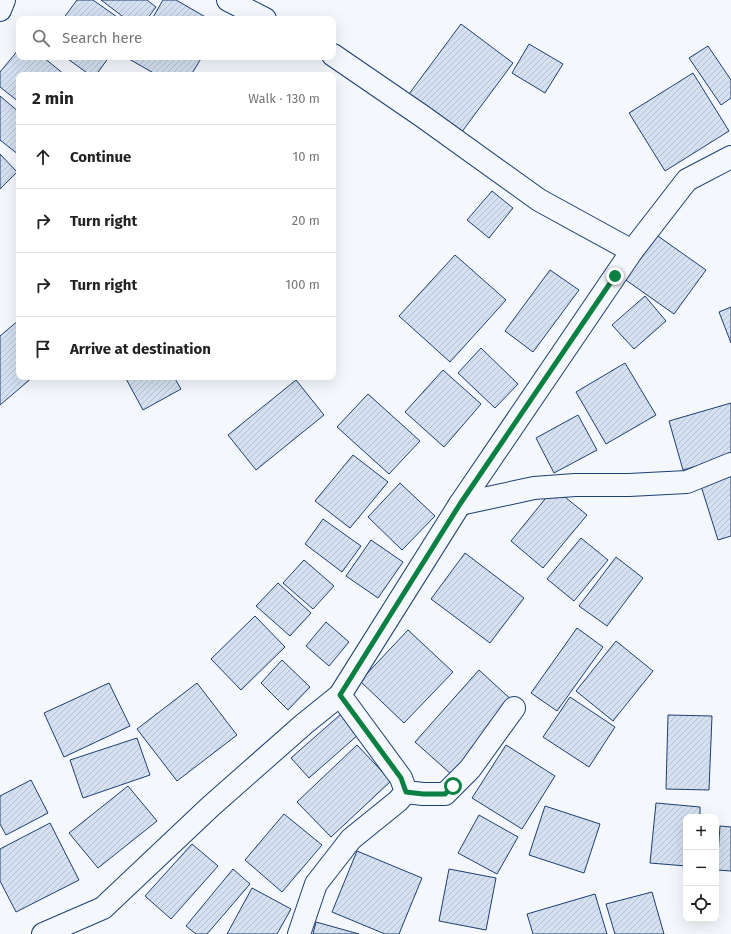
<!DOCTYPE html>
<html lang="en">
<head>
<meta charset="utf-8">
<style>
  body { margin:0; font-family:"Fira Sans",sans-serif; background:#f2f2f2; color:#222 }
  .controls { position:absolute; right:12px; bottom:12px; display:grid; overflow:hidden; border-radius:8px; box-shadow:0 4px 16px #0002 }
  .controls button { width:36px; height:36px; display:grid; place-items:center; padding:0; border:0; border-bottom:1px solid #e0e0e0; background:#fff; color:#222; font:20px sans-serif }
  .stop { position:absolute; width:12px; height:12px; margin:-9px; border:3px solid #0b8043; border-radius:50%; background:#fff }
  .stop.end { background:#0b8043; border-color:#fff; box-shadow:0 1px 4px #0008 }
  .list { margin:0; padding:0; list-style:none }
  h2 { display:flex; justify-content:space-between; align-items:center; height:52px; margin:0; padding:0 16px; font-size:17px }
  h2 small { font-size:13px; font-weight:400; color:#767676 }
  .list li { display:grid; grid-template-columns:26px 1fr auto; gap:12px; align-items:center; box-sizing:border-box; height:64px; padding:0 16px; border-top:1px solid #e0e0e0 }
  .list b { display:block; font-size:15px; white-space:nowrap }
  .list em { font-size:13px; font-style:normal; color:#767676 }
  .icon { flex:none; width:22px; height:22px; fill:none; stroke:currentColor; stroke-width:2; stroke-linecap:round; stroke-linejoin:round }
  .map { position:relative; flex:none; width:731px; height:934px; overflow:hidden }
  .search { position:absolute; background:#fff; box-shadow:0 4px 16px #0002; left:16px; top:16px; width:320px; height:44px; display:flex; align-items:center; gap:10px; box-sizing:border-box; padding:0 14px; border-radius:8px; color:#767676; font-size:15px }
  .panel { position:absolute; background:#fff; box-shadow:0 4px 16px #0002; left:16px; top:72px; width:320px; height:308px; border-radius:8px }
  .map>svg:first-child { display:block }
</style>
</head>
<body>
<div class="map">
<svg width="731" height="934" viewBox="0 0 731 934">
  <defs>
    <pattern id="building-hatch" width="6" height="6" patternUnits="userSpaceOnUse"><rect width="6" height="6" fill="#d5e0f0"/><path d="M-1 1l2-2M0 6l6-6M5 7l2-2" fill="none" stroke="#b6c1d1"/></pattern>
  </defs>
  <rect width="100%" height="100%" fill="#f4f7fb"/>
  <g fill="url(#building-hatch)" stroke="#1d3f73">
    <path d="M 77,0 L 93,0 L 120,19 L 63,19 Z"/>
    <path d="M 101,0 L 147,0 L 156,7 L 147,19 L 126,19 Z"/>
    <path d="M 163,0 L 176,0 L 209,19 L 152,19 Z"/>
    <path d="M 461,24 L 513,63 L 461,133 L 409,94 Z"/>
    <path d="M 529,44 L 563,64 L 545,93 L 512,73 Z"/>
    <path d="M 708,46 L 731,80 L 731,98 L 721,105 L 689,58 Z"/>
    <path d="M 19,49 L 19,57 L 43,57 L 65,75 L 19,75 L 19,102 L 0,87 L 0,72 Z"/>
    <path d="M 65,57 L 109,57 L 96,75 L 90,75 Z"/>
    <path d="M 130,57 L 202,57 L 191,75 L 157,75 L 129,59 Z"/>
    <path d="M 693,73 L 729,131 L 665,171 L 629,113 Z"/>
    <path d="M 0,96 L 19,112 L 19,155 L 0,140 Z"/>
    <path d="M 0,154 L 17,172 L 0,189 Z"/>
    <path d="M 492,191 L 513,208 L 489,238 L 467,220 Z"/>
    <path d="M 655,234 L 706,270 L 674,314 L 623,278 Z"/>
    <path d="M 455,255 L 506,300 L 450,362 L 399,316 Z"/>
    <path d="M 550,270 L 579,290 L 533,352 L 505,331 Z"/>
    <path d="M 645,296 L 666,321 L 634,349 L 612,325 Z"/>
    <path d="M 731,307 L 731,343 L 719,312 Z"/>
    <path d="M 19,320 L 19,377 L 33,377 L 0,405 L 0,336 Z"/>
    <path d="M 481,348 L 518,384 L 495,408 L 458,373 Z"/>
    <path d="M 625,363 L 656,415 L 606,444 L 576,392 Z"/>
    <path d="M 443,370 L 481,404 L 444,447 L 405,412 Z"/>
    <path d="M 125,377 L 174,377 L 181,389 L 143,410 Z"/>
    <path d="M 296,380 L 324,415 L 256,470 L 228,435 Z"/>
    <path d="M 368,394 L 420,441 L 389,474 L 337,427 Z"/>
    <path d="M 731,403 L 731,456 L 683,470 L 669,421 Z"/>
    <path d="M 578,415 L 597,450 L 554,473 L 536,438 Z"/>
    <path d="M 353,455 L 388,482 L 350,528 L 315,501 Z"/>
    <path d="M 731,476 L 731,536 L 718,540 L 701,486 Z"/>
    <path d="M 400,483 L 435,516 L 402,550 L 368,517 Z"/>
    <path d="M 554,488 L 587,515 L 543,568 L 511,541 Z"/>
    <path d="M 323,519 L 361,546 L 342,572 L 305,544 Z"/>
    <path d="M 581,538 L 608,560 L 574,601 L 547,579 Z"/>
    <path d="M 371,540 L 403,562 L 378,598 L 346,576 Z"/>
    <path d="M 465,553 L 524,598 L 490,643 L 431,599 Z"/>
    <path d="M 616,557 L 643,578 L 607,626 L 579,606 Z"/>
    <path d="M 304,560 L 334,586 L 313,609 L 283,583 Z"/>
    <path d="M 278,583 L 311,613 L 290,636 L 256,606 Z"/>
    <path d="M 255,616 L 285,647 L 241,690 L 211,659 Z"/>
    <path d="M 326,622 L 349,642 L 329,666 L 306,646 Z"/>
    <path d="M 577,628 L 603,647 L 557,711 L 531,693 Z"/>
    <path d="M 408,630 L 453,672 L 404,723 L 360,681 Z"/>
    <path d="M 616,641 L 653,671 L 613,721 L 576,691 Z"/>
    <path d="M 282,660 L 310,687 L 288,710 L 261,683 Z"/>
    <path d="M 479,670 L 515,703 L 451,774 L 415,742 Z"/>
    <path d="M 109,683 L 130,726 L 64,757 L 44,713 Z"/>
    <path d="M 197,683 L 237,735 L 177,781 L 137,729 Z"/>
    <path d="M 570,697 L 615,727 L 589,767 L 543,737 Z"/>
    <path d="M 341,714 L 359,734 L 309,778 L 291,758 Z"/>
    <path d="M 668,715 L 712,716 L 709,790 L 666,789 Z"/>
    <path d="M 137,738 L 150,775 L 83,798 L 70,760 Z"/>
    <path d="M 357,745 L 391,781 L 331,837 L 297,802 Z"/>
    <path d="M 506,745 L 555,776 L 522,829 L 472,798 Z"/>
    <path d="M 31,780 L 48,813 L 6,835 L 0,824 L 0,796 Z"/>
    <path d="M 128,786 L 157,821 L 98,868 L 69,833 Z"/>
    <path d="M 656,803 L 700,807 L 700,817 L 686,817 L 686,866 L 650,863 Z"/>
    <path d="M 545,806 L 600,824 L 584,873 L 529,855 Z"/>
    <path d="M 284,814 L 322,845 L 282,892 L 245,860 Z"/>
    <path d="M 479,815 L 518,837 L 497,874 L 458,853 Z"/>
    <path d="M 50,823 L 79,880 L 16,912 L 0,881 L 0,849 Z"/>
    <path d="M 720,826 L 731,827 L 731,871 L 717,870 Z"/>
    <path d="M 192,844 L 218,866 L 171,919 L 145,896 Z"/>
    <path d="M 357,851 L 422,878 L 399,934 L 385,934 L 332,912 Z"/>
    <path d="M 233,869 L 250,884 L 207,934 L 196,934 L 186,926 Z"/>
    <path d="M 449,869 L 496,878 L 486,930 L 439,921 Z"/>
    <path d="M 252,888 L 291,909 L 277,934 L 227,934 Z"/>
    <path d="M 652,892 L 664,934 L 615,934 L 606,904 Z"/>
    <path d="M 595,894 L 607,934 L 533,934 L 527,914 Z"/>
    <path d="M 316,922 L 359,934 L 313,934 Z"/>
  </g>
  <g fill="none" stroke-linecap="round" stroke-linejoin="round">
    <g stroke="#1d3f73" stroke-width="24">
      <g id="street">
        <path d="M 228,0 L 265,19"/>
        <path d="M 0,10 L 4,0"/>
        <path d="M 333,55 L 422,116 L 539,200 L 632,251"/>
        <path d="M 460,504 L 534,488 L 575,485 L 629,485 L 687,482 L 731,464"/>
        <path d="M 406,792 L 423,794 L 445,794 L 470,769 L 514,708"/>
        <path d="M 43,934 L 103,908 L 211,806 L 304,724 L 340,695 L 460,504 L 632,251 L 687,180 L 731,157"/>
        <path d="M 299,934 L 316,884 L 351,839 L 398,801 L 406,792 L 401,778 L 340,695"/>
      </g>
    </g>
    <use href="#street" stroke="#f4f7fb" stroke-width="22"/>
  </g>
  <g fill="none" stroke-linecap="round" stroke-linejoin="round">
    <path stroke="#0b8043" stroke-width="5" d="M 453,786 L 445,794 L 423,794 L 406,792 L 401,778 L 340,695 L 460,504 L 615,276"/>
  </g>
</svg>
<div class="controls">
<button>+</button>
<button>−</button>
<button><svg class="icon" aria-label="locate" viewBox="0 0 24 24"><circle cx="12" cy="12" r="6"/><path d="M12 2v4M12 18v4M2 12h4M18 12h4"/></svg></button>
</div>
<div class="stop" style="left:453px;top:786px"></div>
<div class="stop end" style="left:615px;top:276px"></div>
<div class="search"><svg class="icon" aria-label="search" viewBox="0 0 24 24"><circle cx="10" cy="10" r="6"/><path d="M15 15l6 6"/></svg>Search here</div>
<section class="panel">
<h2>2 min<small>Walk · 130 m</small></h2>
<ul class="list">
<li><svg class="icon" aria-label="ahead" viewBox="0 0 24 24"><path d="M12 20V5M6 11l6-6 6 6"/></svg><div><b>Continue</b></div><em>10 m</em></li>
<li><svg class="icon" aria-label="right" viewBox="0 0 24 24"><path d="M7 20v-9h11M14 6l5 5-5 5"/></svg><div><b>Turn right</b></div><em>20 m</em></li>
<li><svg class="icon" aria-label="right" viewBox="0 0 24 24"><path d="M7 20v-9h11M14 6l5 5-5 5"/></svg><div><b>Turn right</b></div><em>100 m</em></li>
<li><svg class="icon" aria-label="arrive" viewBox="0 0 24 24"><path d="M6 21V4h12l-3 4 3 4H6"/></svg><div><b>Arrive at destination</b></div></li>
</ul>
</section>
</div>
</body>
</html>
